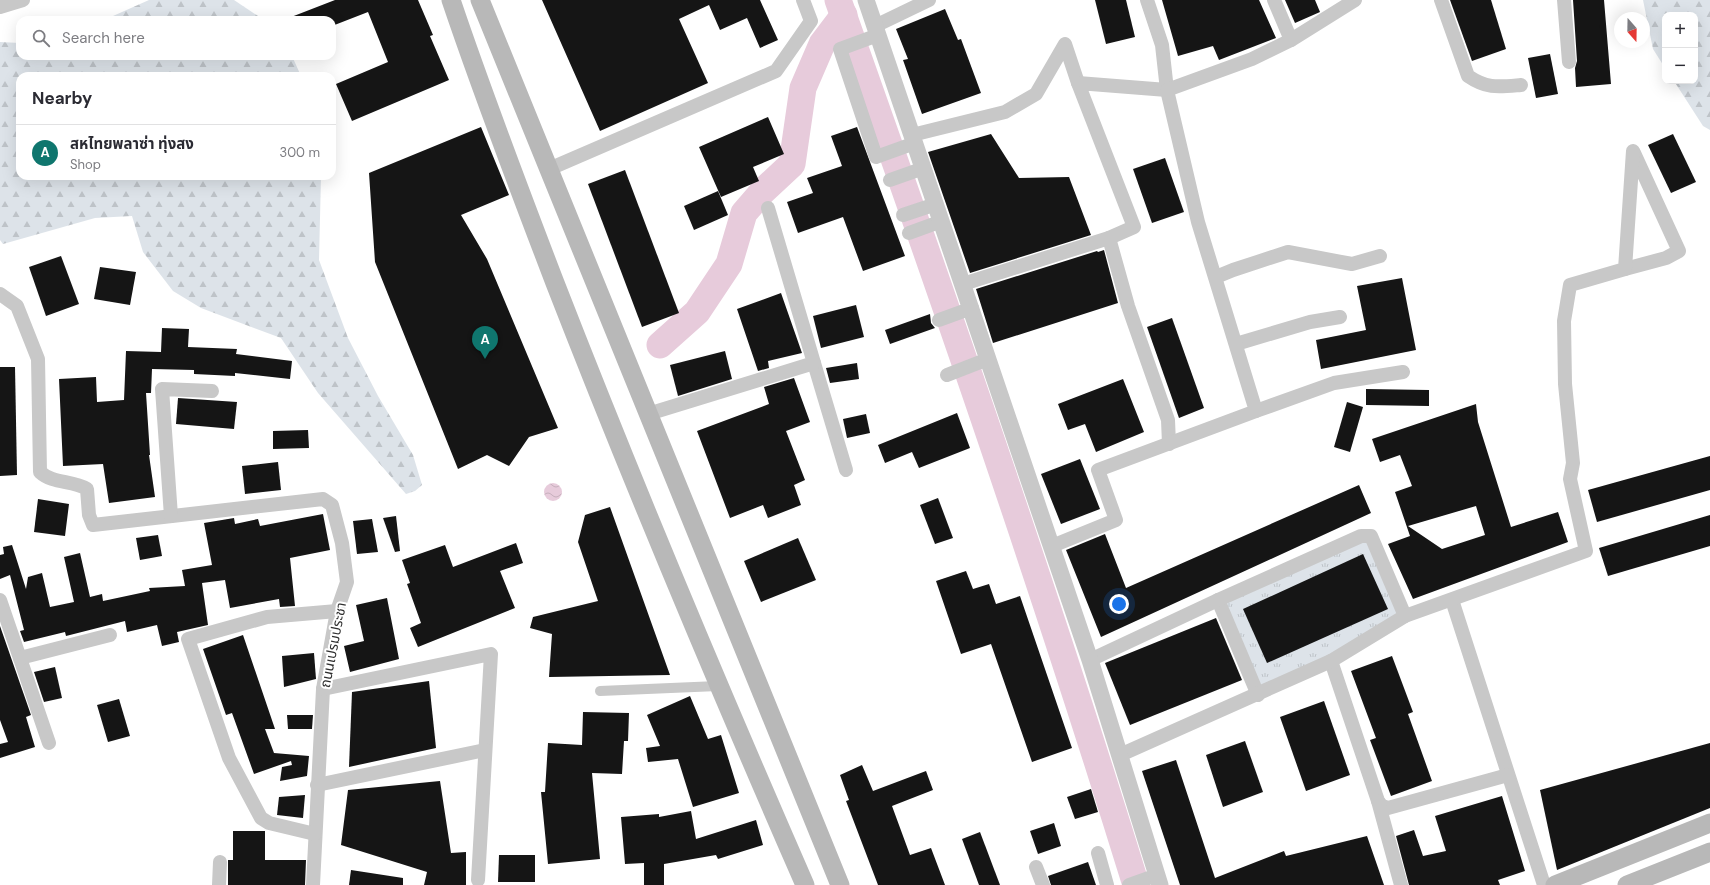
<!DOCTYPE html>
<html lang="en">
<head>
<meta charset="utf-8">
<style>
  body { margin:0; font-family:"DM Sans","Noto Sans Thai",sans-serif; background:#f2f2f3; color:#2b2b33 }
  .controls { position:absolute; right:12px; top:12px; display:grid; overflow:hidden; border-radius:8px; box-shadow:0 4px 16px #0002 }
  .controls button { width:36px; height:36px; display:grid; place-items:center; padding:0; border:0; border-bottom:1px solid #e1e1e2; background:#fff; color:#2b2b33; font:20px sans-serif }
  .compass { position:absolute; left:1614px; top:12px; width:36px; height:36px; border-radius:50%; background:#fff; box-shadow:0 4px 16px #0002; rotate:160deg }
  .you { position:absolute; left:1119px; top:604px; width:14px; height:14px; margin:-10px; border:3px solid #fff; border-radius:50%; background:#1a73e8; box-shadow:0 0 0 6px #1a73e833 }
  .badge { display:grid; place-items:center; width:26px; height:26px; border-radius:50%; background:#0f766e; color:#fff; font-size:13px; font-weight:700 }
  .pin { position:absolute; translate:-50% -33px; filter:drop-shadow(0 1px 2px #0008) }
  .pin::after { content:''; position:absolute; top:21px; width:14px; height:12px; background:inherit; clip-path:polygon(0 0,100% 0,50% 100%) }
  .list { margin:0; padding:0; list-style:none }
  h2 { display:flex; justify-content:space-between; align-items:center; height:52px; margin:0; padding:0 16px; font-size:17px }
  h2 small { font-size:13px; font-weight:400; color:#7c7c81 }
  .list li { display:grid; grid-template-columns:26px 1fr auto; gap:12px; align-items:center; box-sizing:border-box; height:56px; padding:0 16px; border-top:1px solid #e1e1e2 }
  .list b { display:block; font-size:15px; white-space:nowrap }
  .list p { margin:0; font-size:13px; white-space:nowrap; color:#7c7c81 }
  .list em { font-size:13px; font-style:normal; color:#7c7c81 }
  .icon { flex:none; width:22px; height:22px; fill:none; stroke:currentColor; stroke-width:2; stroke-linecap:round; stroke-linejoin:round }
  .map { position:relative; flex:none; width:1710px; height:885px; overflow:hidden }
  .search { position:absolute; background:#fff; box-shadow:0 4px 16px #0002; left:16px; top:16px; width:320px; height:44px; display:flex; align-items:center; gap:10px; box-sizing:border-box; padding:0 14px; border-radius:12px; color:#7c7c81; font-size:15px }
  .panel { position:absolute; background:#fff; box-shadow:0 4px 16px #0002; left:16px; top:72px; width:320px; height:108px; border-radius:12px }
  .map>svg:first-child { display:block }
</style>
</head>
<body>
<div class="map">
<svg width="1710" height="885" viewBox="0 0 1710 885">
  <defs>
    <pattern id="forest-firs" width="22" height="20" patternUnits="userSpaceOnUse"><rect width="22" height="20" fill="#dde3e9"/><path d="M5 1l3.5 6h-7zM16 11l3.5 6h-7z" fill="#bec3c8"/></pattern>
    <pattern id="park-tufts" width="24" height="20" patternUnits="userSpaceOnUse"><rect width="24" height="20" fill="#dde3e9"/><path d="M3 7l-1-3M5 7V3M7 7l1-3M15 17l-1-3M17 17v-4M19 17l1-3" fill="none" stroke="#bec3c8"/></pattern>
    <pattern id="water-waves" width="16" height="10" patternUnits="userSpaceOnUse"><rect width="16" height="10" fill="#e7cbdb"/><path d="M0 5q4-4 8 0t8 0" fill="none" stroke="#c6afbc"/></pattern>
  </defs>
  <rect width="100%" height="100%" fill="#fff"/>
  <g fill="url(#forest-firs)">
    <path d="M 149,0 L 234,0 L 264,20 L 104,20 Z"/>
    <path d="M 1643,0 L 1710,0 L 1710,130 L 1703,126 L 1674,81 L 1695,81 L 1695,15 L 1665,15 L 1665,68 L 1653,49 Z"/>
    <path d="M 0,42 L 20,43 L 20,56 L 292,56 L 301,76 L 20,76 L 20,176 L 321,176 L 319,260 L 348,338 L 378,396 L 413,455 L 422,485 L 415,491 L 406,494 L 318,393 L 281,338 L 201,308 L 173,291 L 143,252 L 132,216 L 95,218 L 3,244 L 0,240 Z"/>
  </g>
  <path fill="url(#park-tufts)" d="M 1371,536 L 1405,616 L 1258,695 L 1218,600 Z"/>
  <circle fill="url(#water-waves)" cx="553" cy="492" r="9"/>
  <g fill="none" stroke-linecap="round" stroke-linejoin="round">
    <g stroke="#e7cbdb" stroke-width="27">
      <path d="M 838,0 C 942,293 1044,587 1136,885"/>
      <path d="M 660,345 L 697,312 L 729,264 L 744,213 L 763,191 L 792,164 L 803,88 L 822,44 L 844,15"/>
    </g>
  </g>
  <g fill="#151515" fill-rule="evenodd">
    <path d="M 335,0 L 418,0 L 433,35 L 430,36 L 449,80 L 352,121 L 336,84 L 388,62 L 368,12 L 332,26 L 332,20 L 286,19 Z"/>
    <path d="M 542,0 L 760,0 L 778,40 L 760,48 L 747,18 L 720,30 L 709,5 L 679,19 L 708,83 L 600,131 Z"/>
    <path d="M 1095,0 L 1126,0 L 1135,37 L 1106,44 Z"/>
    <path d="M 1162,0 L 1259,0 L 1276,38 L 1219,60 L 1213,46 L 1178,56 Z"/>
    <path d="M 1285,0 L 1315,0 L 1320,12 L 1295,23 Z"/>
    <path d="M 1450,0 L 1491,0 L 1506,49 L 1472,61 Z"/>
    <path d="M 1573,0 L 1604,0 L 1611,84 L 1576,87 L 1575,68 L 1577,61 Z"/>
    <path d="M 945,9 L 958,40 L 961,39 L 981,93 L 922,114 L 903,60 L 908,59 L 896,29 Z"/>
    <path d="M 1550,54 L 1558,94 L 1536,98 L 1528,58 Z"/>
    <path d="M 768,117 L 784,154 L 753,167 L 759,181 L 721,197 L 699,147 Z"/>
    <path d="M 481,127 L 509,195 L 461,215 L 487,259 L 558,428 L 529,437 L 509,466 L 487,455 L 458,469 L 375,262 L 369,173 Z"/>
    <path d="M 857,127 L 905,256 L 863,271 L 843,217 L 798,233 L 787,202 L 813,193 L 807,178 L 842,166 L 831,136 Z"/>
    <path d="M 991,134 L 1019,178 L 1069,177 L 1091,235 L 970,273 L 928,152 Z"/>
    <path d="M 1673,134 L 1696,182 L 1671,193 L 1648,145 Z"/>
    <path d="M 1165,158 L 1184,212 L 1152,223 L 1133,169 Z"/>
    <path d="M 625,170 L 679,313 L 642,327 L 588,184 Z"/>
    <path d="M 718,191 L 728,215 L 694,230 L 684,206 Z"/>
    <path d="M 1104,250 L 1118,303 L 993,343 L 976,289 L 1097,251 L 1098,252 Z"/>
    <path d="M 61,256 L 79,304 L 46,316 L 29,267 Z"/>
    <path d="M 100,267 L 136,272 L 130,305 L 94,299 Z"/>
    <path d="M 1402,278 L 1416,350 L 1321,369 L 1316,340 L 1366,330 L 1357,286 Z"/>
    <path d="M 781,293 L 802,353 L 768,361 L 769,368 L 758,371 L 737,309 Z"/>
    <path d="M 856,305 L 864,337 L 821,348 L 813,316 Z"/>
    <path d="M 930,314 L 931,323 L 935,328 L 890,344 L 885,330 Z"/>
    <path d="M 1172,318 L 1204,408 L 1179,418 L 1147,327 Z"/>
    <path d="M 162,328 L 189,329 L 188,347 L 237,349 L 236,354 L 292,361 L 290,379 L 235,373 L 235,376 L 194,374 L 194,370 L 152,369 L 151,393 L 146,393 L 150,455 L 149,455 L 155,497 L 109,503 L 103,464 L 63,466 L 59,379 L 96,377 L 97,402 L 124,400 L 126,351 L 161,352 Z"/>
    <path d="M 725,351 L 732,379 L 678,396 L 670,365 Z"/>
    <path d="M 857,363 L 859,379 L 830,383 L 826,368 Z"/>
    <path d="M 0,367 L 15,367 L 17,475 L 0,476 Z"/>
    <path d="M 794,378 L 810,422 L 786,431 L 805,480 L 794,485 L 801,505 L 768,518 L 763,505 L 730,518 L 697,431 L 769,404 L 764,387 Z"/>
    <path d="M 1123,379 L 1144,432 L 1096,452 L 1085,424 L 1068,430 L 1058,404 Z"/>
    <path d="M 1366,389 L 1429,390 L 1429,406 L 1366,405 Z"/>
    <path d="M 178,398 L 237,402 L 234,429 L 176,424 Z"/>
    <path d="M 1347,402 L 1363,407 L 1350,452 L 1334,447 Z"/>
    <path d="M 1476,404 L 1478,422 L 1511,527 L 1558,512 L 1568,542 L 1413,599 L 1388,544 L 1410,536 L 1395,492 L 1412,486 L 1400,455 L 1380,462 L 1372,439 ZM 1476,506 L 1485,535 L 1442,549 L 1408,526 Z"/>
    <path d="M 957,413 L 970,448 L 919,468 L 912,452 L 885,463 L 878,445 Z"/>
    <path d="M 866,414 L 870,433 L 847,438 L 843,419 Z"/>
    <path d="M 308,430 L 309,448 L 273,449 L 273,431 Z"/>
    <path d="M 1710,456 L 1710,490 L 1597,522 L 1588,490 Z"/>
    <path d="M 1080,459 L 1100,509 L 1061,524 L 1041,474 Z"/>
    <path d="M 278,462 L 281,490 L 245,494 L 242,466 Z"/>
    <path d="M 1359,485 L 1371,513 L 1101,637 L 1066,550 L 1105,534 L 1126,588 Z"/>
    <path d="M 938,498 L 953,538 L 935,544 L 920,505 Z"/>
    <path d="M 38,499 L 69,504 L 65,536 L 34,532 Z"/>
    <path d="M 610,507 L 670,675 L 549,677 L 552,634 L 530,628 L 533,617 L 598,601 L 578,542 L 585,515 Z"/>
    <path d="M 323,514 L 330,550 L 290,558 L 295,606 L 280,607 L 279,599 L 230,608 L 225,580 L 202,583 L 208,625 L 177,632 L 179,642 L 162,646 L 157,625 L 127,632 L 125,621 L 66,636 L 65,632 L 24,642 L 20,631 L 24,630 L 10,575 L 0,579 L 0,555 L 4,554 L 3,547 L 12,545 L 26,589 L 28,577 L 42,573 L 50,607 L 74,602 L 64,557 L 80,553 L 90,597 L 102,594 L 103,601 L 150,591 L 149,588 L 185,586 L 182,570 L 212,565 L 204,523 L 234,518 L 235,524 L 258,519 L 260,526 Z"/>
    <path d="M 1710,515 L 1710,546 L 1608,576 L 1599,548 Z"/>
    <path d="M 396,516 L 400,551 L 395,552 L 383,518 Z"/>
    <path d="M 372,519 L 378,552 L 357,554 L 353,521 Z"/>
    <path d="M 158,535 L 162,556 L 140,560 L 136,538 Z"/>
    <path d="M 798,538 L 816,580 L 761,602 L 744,561 Z"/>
    <path d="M 516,543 L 523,563 L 500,571 L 515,608 L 418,647 L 410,628 L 421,623 L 407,584 L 410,583 L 402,560 L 445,545 L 453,567 Z"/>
    <path d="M 1363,554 L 1388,609 L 1267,663 L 1243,609 Z"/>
    <path d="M 966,571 L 973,589 L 989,584 L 996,604 L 1020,596 L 1072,748 L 1032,762 L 991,644 L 961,654 L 936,581 Z"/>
    <path d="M 387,598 L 399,659 L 350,672 L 344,646 L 364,641 L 356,605 Z"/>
    <path d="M 1216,618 L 1242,680 L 1130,725 L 1105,663 Z"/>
    <path d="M 0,626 L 31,715 L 26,717 L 35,747 L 0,758 L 0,744 L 8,742 L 0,720 Z"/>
    <path d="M 243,635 L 275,729 L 265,729 L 274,753 L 309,756 L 307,776 L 280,781 L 282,767 L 292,765 L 291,761 L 254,774 L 232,713 L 226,715 L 203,649 Z"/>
    <path d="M 314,653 L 316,679 L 284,687 L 282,656 Z"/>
    <path d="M 1392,656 L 1413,712 L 1408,714 L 1432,781 L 1391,796 L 1370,740 L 1376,738 L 1351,671 Z"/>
    <path d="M 55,667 L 62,698 L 44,702 L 34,672 Z"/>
    <path d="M 429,681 L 436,748 L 349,767 L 352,692 Z"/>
    <path d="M 690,696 L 708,739 L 721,735 L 739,793 L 693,807 L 678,759 L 648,762 L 646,748 L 660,746 L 647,715 Z"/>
    <path d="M 119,699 L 130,736 L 108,742 L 97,705 Z"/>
    <path d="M 1324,701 L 1350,775 L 1306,791 L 1280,717 Z"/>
    <path d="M 583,712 L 629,713 L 628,741 L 624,741 L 622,774 L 592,773 L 600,859 L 548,864 L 541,792 L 545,792 L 548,743 L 582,745 Z"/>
    <path d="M 287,715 L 313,715 L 312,729 L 288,729 Z"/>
    <path d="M 1245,741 L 1263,792 L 1223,807 L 1206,755 Z"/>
    <path d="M 1710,743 L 1710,808 L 1557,870 L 1540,790 Z"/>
    <path d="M 1176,760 L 1215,878 L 1284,851 L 1286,856 L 1367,836 L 1384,885 L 1180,885 L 1142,771 Z"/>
    <path d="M 862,765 L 873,791 L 926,771 L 933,790 L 892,806 L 910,855 L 931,848 L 945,885 L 878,885 L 846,801 L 849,800 L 840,775 Z"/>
    <path d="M 440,781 L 451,853 L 466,852 L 466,885 L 424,885 L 427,872 L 341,845 L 348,790 Z"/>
    <path d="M 1091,789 L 1098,812 L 1075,819 L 1067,797 Z"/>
    <path d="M 305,795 L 303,818 L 277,815 L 279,797 Z"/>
    <path d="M 1502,796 L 1525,871 L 1498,880 L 1500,885 L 1409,885 L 1396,836 L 1414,830 L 1423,856 L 1446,851 L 1435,816 Z"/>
    <path d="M 691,811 L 696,839 L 756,820 L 763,845 L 718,859 L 716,855 L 664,864 L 664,885 L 644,885 L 644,863 L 625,864 L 621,817 L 659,814 L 659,817 Z"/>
    <path d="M 1054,823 L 1061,846 L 1038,854 L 1030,831 Z"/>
    <path d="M 233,831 L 265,831 L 265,860 L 306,860 L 305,885 L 228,885 L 228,860 L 233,860 Z"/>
    <path d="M 980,832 L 1000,885 L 979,885 L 962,839 Z"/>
    <path d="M 499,855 L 535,855 L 535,882 L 498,882 Z"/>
    <path d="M 1088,862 L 1096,885 L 1051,885 L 1048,876 Z"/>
    <path d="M 351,870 L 403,878 L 403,885 L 349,885 Z"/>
  </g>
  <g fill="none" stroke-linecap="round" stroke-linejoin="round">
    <path stroke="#c8c8c8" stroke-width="10" d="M 600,691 L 718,686"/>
    <g stroke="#c8c8c8" stroke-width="14">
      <path d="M 1274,0 L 1291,40"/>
      <path d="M 1441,0 L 1468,76 C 1487,89 1498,87 1521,85"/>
      <path d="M 1564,0 L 1569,62"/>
      <path d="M 0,7 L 23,0"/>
      <path d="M 875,26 L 929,0"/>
      <path d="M 878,35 L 840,49 L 876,157 L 915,143"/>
      <path d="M 912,135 L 1005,112 L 1036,94 L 1065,44 L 1078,83"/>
      <path d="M 549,169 L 776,71 L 811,21 L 803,0"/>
      <path d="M 890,180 L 924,168"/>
      <path d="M 903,215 L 936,204"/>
      <path d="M 909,233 L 942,221"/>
      <path d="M 1109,238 L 1134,227 L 1078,83 L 1167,90 L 1162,45 L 1147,0"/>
      <path d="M 1625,269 L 1666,258 L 1679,251 L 1634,153"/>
      <path d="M 1216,277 L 1233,270 L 1288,252 L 1352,264 L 1380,256"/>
      <path d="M 963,284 L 1109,238 L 1128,306 L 1168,420 L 1169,444"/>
      <path d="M 0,294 L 17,306 L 38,359 L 40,472 C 53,484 72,480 87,489 L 89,515 L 93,525 L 323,499 L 332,505 L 342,543 L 347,582 L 337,611 L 323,689 L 313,885"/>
      <path d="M 939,320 L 972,308"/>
      <path d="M 1236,344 L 1310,322 L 1340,317"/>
      <path d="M 814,363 L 846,470"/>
      <path d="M 947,375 L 988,359"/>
      <path d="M 1256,411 L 1334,383 L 1403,372"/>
      <path d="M 648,414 L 814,363 L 768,208"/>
      <path d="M 171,516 L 162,389 L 212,391"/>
      <path d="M 1052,546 L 1116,520 L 1098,470 L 1256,411 L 1198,222 L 1167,90 L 1252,59 L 1291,40 L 1355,0"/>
      <path d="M 0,600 L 49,743"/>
      <path d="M 1218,600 L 1258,695"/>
      <path d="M 1452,600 L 1544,885"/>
      <path d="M 20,658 L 110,635"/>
      <path d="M 1090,660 L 1218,600 L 1361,536 L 1371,536 L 1405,616"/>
      <path d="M 1331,661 L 1378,801 L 1382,806 L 1388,808 L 1508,775"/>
      <path d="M 323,689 L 491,654 L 478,880"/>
      <path d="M 1120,755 L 1331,661 L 1405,616 L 1586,551 L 1570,479 L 1573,463 L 1565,384 L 1564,321 L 1570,285 L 1625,269 L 1633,151"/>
      <path d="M 317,785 L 485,750"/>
      <path d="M 1378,801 L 1401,885"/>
      <path d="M 315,834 L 269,823 L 261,818 L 229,758 L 188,639 L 267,617 L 337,611"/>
      <path d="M 1098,853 L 1107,885"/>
      <path d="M 1036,867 L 1043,885"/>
      <path d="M 219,885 L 220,862"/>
      <path d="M 1129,885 L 1157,875"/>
    </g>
    <path stroke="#c8c8c8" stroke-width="17" d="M 866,0 L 1090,660 L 1160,885"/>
    <g stroke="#b8b8b8" stroke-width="19">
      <path d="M 451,0 C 483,95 519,189 555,283 C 634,486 718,686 805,885"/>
      <path d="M 480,0 L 840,885"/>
      <path d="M 1555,885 L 1710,823"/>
      <path d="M 1627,885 L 1710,852"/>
    </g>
  </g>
  <g text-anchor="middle" stroke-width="4" stroke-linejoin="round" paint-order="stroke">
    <g font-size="14" fill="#2e2e2e" stroke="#fff">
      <text transform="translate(333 645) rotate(-79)" y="5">ถนนเปรมประชา</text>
    </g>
  </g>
</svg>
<div class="controls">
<button>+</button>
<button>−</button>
</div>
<svg class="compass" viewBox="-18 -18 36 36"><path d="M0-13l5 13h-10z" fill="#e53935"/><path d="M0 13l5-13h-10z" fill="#7c7c81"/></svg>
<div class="you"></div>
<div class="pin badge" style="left:485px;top:359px">A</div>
<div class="search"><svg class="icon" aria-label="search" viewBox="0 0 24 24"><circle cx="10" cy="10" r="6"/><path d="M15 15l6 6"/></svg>Search here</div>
<section class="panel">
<h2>Nearby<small></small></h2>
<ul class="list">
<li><span class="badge">A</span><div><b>สหไทยพลาซ่า ทุ่งสง</b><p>Shop</p></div><em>300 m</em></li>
</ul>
</section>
</div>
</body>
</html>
